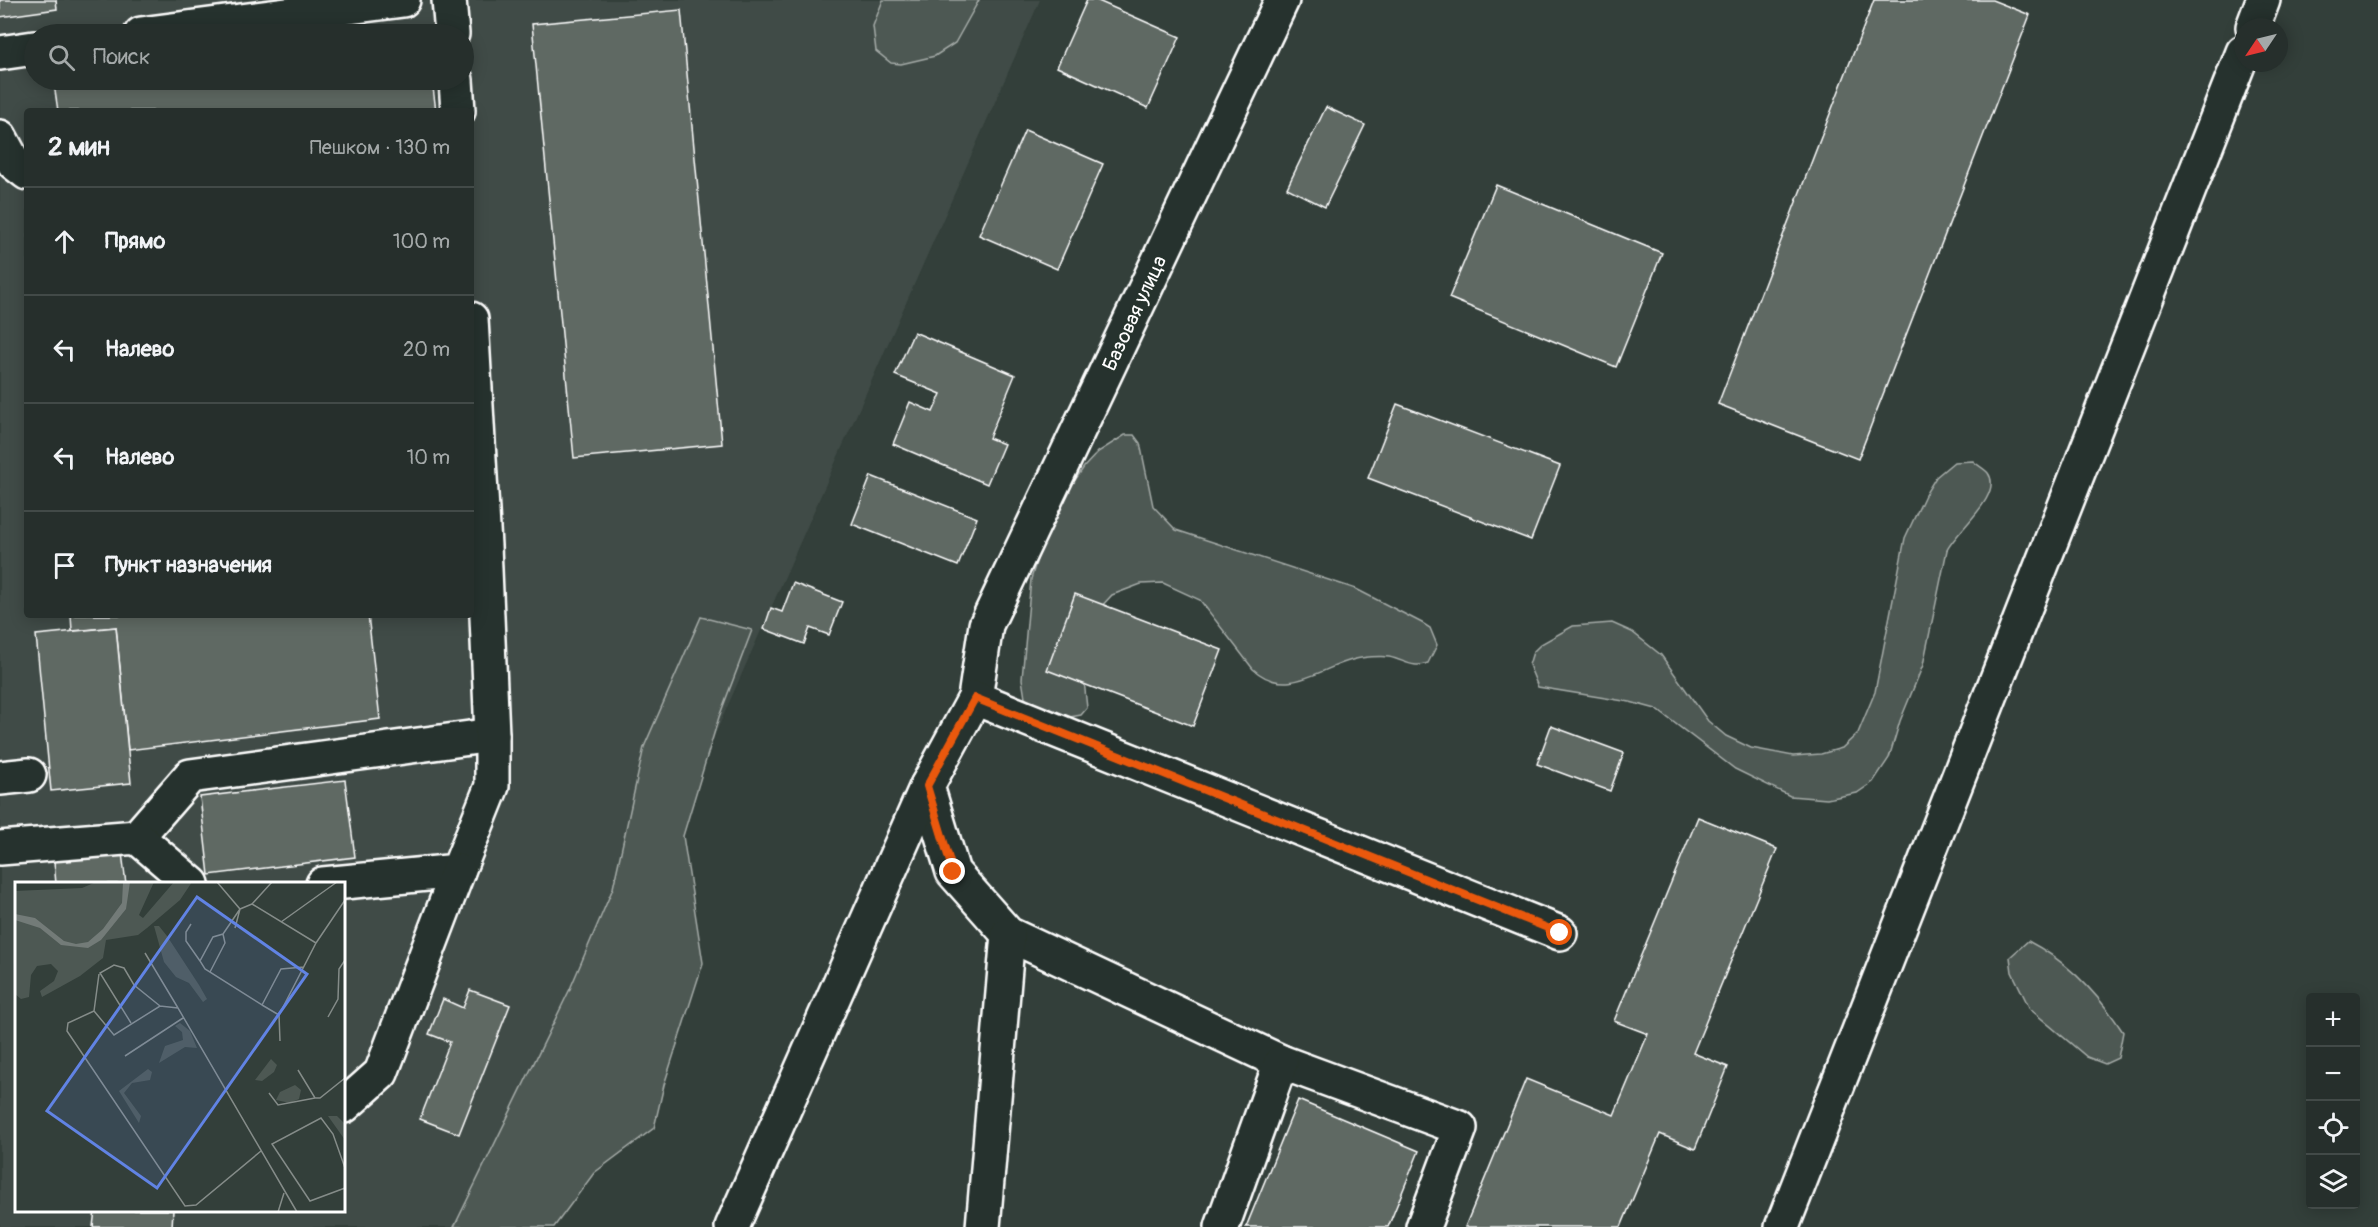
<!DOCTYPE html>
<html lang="ru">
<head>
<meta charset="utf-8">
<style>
  body { margin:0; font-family:Pangolin,sans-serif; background:#323b38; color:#f1f3f6 }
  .controls { position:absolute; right:18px; bottom:18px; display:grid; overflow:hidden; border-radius:6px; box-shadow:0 3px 15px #0003 }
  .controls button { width:54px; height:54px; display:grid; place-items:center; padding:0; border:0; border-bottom:2px solid #424a48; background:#262f2c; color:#f1f3f6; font:30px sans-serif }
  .compass { position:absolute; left:2234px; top:18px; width:54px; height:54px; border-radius:50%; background:#262f2c; box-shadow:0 3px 15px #0003; rotate:235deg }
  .stop { position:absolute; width:18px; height:18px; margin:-14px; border:4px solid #ea580c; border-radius:50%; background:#fff }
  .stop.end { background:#ea580c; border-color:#fff; box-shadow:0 2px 6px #0008 }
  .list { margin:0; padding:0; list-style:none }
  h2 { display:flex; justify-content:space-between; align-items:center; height:78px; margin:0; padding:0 24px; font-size:26px }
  h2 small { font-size:20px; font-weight:400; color:#a4a9a9 }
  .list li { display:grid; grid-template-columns:39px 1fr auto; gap:18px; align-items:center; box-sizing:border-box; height:108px; padding:0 24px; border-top:2px solid #424a48 }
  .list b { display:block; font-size:22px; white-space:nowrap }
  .list em { font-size:20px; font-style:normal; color:#a4a9a9 }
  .icon { flex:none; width:33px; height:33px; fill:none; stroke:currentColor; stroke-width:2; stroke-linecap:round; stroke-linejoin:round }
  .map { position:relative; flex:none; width:2378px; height:1227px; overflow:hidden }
  .search { position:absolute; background:#262f2c; box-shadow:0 3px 15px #0003; left:24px; top:24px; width:450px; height:66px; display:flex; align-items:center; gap:15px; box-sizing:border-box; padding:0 21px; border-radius:33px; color:#a4a9a9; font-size:22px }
  .panel { position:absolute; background:#262f2c; box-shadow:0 3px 15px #0003; left:24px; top:108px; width:450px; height:510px; border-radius:6px }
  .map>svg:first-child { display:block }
</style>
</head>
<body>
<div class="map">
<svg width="2378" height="1227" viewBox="0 0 2378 1227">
  <rect width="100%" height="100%" fill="#333f3a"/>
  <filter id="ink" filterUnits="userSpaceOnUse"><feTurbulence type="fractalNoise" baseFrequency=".0167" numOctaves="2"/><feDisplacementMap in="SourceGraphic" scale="12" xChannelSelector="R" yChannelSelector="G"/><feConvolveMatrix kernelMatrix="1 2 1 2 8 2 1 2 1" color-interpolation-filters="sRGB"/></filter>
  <g filter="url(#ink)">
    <path fill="#404c47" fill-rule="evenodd" d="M 0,0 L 1040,0 L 497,1227 L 0,1227 ZM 34,34 L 464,34 L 464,80 L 34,80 ZM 27,111 L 471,111 L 471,615 L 27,615 ZM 16,884 L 344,884 L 344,1210 L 16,1210 Z"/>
    <g fill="#4d5853" stroke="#a6aca9" stroke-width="1.5">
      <path d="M 883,0 L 979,0 L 955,43 L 935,56 L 901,64 L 891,63 L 876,51 L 873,26 Z"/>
      <path d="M 1125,435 L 1134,435 L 1140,443 L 1153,506 L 1176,530 L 1356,589 L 1422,623 L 1430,628 L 1437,645 L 1428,663 C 1413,669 1404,660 1389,657 C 1381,656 1369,657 1361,658 C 1327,662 1289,702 1253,669 L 1200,600 L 1163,583 L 1141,584 L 1112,595 L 1084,625 L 1081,653 L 1087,708 L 1081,715 L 1059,719 L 1039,712 L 1025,698 L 1022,679 L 1031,579 L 1050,517 L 1084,467 L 1098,452 Z"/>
      <path d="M 1973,461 C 1977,465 1985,469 1988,473 C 2004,495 1956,531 1947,550 L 1923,665 L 1900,721 L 1889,758 L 1873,782 L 1857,793 L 1827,799 L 1790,796 L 1735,769 L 1656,709 L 1630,702 L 1538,687 L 1529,665 L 1533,652 L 1541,644 L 1573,626 L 1612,623 L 1632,632 L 1661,655 L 1708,721 L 1726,736 L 1751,748 L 1793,756 L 1821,754 L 1842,748 L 1858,733 L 1875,692 L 1905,538 L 1925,495 L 1936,477 L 1954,462 Z"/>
      <path d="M 701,617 L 752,630 L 719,717 L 683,836 L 703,963 L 664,1085 L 654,1128 L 594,1173 L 554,1227 L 454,1227 L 570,989 L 613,888 L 644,747 Z"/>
      <path d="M 2028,941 C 2067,961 2099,995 2123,1032 L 2118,1058 L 2105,1064 L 2087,1057 L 2030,1009 L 2012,972 L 2010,957 Z"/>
    </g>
    <g fill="#5f6964" stroke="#fff" stroke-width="1.5">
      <path d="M 0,0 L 56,0 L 57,9 L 0,17 Z"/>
      <path d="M 1087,0 L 1096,0 L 1180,37 L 1148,108 L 1057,67 Z"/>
      <path d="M 1874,0 L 1992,0 L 2030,15 L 1858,459 L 1718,404 Z"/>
      <path d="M 681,10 L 722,444 L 574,458 L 532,24 Z"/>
      <path d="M 88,80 L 432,80 L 436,111 L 58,111 L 54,84 Z"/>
      <path d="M 1326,107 L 1365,125 L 1325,207 L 1287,188 Z"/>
      <path d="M 1025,130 L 1103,164 L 1057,269 L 979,235 Z"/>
      <path d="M 1496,185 L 1662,253 L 1616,367 L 1449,298 Z"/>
      <path d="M 914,332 L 1015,375 L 989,438 L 1004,444 L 987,484 L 893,444 L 910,402 L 933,412 L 941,394 L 895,375 Z"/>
      <path d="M 1397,404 L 1560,466 L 1531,540 L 1368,478 Z"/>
      <path d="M 871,476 L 977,518 L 958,566 L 852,524 Z"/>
      <path d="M 793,583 L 842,602 L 829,635 L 810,628 L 804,644 L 764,629 L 771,608 L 782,612 Z"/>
      <path d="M 1075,594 L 1222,650 L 1193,726 L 1047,670 Z"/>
      <path d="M 71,615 L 368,615 L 380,719 L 128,750 L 116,627 L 72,631 Z"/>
      <path d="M 116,627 L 131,783 L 51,791 L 36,635 Z"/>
      <path d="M 1551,726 L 1624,753 L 1610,791 L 1537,764 Z"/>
      <path d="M 345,780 L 355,857 L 209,875 L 200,797 Z"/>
      <path d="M 1698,817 L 1777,849 L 1693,1053 L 1728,1067 L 1695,1149 L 1660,1134 L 1621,1227 L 1465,1227 L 1526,1079 L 1614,1115 L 1648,1034 L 1614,1021 Z"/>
      <path d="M 122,853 L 126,884 L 56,884 L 54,861 Z"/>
      <path d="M 470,990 L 510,1005 L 459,1134 L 420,1119 L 450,1042 L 429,1034 L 443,999 L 463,1008 Z"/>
      <path d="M 1298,1100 L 1419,1151 L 1388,1227 L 1246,1227 Z"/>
      <path d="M 95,1210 L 173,1210 L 172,1227 L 93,1227 Z"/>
    </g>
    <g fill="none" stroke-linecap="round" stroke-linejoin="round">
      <g stroke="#fff" stroke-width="38">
        <g id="minor">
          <path d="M 449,0 L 452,34"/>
          <path d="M 1282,0 L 986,625 L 975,698 L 927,786 L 953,872 L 1008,934 L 1281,1062 L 1460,1128 L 1423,1227"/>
          <path d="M 2253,27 L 2263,0"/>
          <path d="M 141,34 L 403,0"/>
          <path d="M 0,53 L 34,48"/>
          <path d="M 456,80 L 458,111"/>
          <path d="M 0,137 L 14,163 L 27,173"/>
          <path d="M 975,698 L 1560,933"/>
          <path d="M 0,778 L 29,775"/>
          <path d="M 137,837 L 190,776 L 492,735"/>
          <path d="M 0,848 L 137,837 L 192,884"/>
          <path d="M 323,884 L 458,871 L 492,786 L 492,735 L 484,546 L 471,319"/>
          <path d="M 344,1106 L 381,1073 L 458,871"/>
          <path d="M 732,1227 L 927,786"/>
          <path d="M 983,1227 L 1008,934"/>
          <path d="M 1222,1227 L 1281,1062"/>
          <path d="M 1782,1227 L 2243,52"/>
        </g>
      </g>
      <use href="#minor" stroke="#26332d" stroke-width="33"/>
    </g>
  </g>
  <g fill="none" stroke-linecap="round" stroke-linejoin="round" filter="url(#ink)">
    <path stroke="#ea580c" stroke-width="8" d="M 953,872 L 927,786 L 975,698 L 1560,933"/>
  </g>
  <g text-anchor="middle" stroke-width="4.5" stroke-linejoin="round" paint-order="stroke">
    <g font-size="20" fill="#fff" stroke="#26332d">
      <text transform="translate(1134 313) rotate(-65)" y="7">Базовая улица</text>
    </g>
  </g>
  <g transform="translate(15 882)">
    <rect width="330" height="330" fill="#333f3a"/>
    <path d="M 81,0 L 139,0 L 124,33 L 128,36 L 159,0 L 177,0 L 165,18 L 132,46 L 123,53 L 91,58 L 88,76 L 65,94 L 27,115 L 25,109 L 39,99 L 43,89 L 36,82 L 22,84 L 16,93 L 14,115 L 6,117 L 0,112 L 0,9 L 67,6 ZM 139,44 L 144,44 L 152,54 L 184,103 L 192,117 L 188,120 L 174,101 L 161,95 L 149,80 ZM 165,141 L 175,149 L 182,166 L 170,165 L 144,181 L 150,164 L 168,158 L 167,150 L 160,144 ZM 256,177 L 262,183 L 259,190 L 247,199 L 240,198 ZM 133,187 L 137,190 L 135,198 L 117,201 L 109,211 L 126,234 L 124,241 L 104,209 ZM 280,203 L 286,208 L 284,217 L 275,221 L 261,218 L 265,210 ZM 313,234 L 322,234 L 330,242 L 330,258 Z" fill="#4d5853"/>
    <path d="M 108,0 L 115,0 L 111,27 L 86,58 L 73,66 L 46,63 L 25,46 L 0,38 L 0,32 L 20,36 L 49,59 L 61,62 L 73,60 L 88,47 L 107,21 Z" fill="#737b78"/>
    <path fill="none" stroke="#858c89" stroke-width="1.5" d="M 202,0 L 225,27 L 237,22M 257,0 L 237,22 L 301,61M 266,40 L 322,0M 176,42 L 171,50 L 171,59 L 185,79M 220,46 L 225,27 L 208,52 L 198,55 L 185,79 L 190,87 L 247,123 L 266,87 L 289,85M 130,71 L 163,126M 195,90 L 210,61 L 208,52M 247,123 L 264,133 L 265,159M 79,129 L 84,92M 264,133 L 301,61 L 330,18M 313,135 L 323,117 L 324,87 L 330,78M 116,141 L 85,91 L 99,83 L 109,86 L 119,103 L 145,124M 110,174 L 168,136M 283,188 L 300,216 L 305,216 L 330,196M 254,211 L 263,223 L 300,216M 246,269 L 181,323 L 170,324 L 52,149 L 53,141 L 79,129 L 99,153 L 145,124 L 163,126 L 282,330M 330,286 L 318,252 L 306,236 L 257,262 L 295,319 L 330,306M 263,330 L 269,311"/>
    <path fill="#6183e4" fill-opacity="0.15" stroke="#6183e4" stroke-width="3" d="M 182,15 L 292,92 L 142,306 L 32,229 Z"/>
    <rect width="330" height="330" fill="none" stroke="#fff" stroke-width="3"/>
  </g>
</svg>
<div class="controls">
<button>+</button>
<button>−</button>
<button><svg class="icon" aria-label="locate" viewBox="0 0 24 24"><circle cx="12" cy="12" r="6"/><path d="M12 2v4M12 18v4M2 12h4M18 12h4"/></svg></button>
<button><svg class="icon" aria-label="layers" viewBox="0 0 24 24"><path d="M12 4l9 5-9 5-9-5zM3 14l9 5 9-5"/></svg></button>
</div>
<svg class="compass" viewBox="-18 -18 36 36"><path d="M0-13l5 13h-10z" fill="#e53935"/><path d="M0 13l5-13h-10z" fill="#a4a9a9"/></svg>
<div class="stop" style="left:1560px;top:933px"></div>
<div class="stop end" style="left:953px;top:872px"></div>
<div class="search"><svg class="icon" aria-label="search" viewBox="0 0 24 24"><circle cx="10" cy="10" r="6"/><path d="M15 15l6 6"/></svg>Поиск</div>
<section class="panel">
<h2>2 мин<small>Пешком · 130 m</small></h2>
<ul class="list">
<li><svg class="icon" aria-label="ahead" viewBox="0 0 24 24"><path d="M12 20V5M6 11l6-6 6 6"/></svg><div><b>Прямо</b></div><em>100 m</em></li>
<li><svg class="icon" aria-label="left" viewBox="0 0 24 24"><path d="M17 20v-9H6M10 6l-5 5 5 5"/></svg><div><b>Налево</b></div><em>20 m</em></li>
<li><svg class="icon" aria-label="left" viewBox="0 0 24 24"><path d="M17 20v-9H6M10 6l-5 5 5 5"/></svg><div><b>Налево</b></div><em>10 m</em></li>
<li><svg class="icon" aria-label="arrive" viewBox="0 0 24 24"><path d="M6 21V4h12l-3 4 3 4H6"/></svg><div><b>Пункт назначения</b></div></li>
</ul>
</section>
</div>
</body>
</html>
